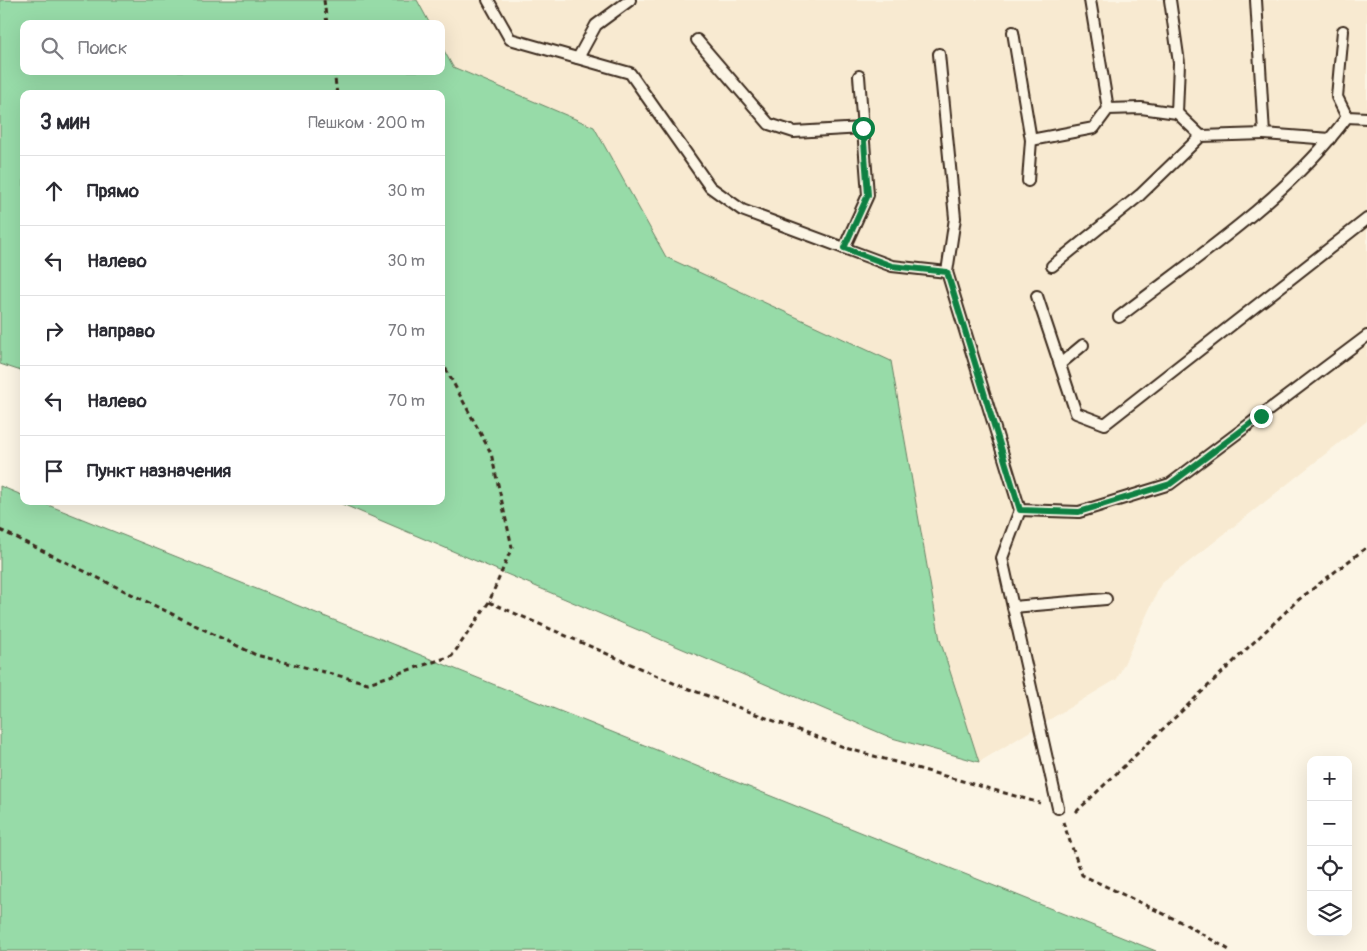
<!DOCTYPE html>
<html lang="ru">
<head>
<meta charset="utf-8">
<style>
  body { margin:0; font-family:Pangolin,sans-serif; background:#f2f2f3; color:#2b2b33 }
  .controls { position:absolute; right:15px; bottom:15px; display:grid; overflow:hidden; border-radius:10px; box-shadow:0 5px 20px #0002 }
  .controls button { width:45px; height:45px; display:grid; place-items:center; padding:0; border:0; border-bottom:1px solid #e1e1e2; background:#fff; color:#2b2b33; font:25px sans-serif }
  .stop { position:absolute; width:15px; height:15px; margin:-11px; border:4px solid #0b8043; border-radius:50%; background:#fff }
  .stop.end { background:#0b8043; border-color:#fff; box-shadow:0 1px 5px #0008 }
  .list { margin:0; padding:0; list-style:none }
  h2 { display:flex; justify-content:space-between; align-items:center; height:65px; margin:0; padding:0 20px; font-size:21px }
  h2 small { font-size:16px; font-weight:400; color:#7c7c81 }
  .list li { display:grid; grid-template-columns:32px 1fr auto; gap:15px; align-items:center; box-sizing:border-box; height:70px; padding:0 20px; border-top:1px solid #e1e1e2 }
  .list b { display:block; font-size:19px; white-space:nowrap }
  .list em { font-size:16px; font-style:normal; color:#7c7c81 }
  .icon { flex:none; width:28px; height:28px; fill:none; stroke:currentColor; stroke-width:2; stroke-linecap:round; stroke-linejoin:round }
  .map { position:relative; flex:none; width:1367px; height:951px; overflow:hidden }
  .search { position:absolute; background:#fff; box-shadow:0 5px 20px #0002; left:20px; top:20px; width:425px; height:55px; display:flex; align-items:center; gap:12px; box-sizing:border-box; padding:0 18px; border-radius:10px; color:#7c7c81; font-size:19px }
  .panel { position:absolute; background:#fff; box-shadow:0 5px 20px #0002; left:20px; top:90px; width:425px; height:415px; border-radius:10px }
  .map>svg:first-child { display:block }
</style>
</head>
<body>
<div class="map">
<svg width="1367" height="951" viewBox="0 0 1367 951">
  <rect width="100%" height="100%" fill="#fcf5e5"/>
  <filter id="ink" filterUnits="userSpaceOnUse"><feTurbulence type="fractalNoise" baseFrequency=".02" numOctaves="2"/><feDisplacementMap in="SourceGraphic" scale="10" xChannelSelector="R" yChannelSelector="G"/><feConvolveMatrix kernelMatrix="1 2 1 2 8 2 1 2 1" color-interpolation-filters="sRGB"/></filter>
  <g filter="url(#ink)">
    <path fill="#f8ead1" d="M 417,0 L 1367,0 L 1367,421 L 1161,584 L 1117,679 L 979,762 L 940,640 L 891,361 L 666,257 L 594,127 L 453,67 L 441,45 L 441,24 L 430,24 Z"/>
    <g fill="#97dba8" stroke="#698263">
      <path d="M 0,0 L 417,0 L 430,24 L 24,24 L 24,71 L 441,71 L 441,45 L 453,67 L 594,127 L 666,257 L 891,361 L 940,640 L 979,762 L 892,738 L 335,501 L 441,501 L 441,94 L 24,94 L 24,372 L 0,364 Z"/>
      <path d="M 0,486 L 24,496 L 24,501 L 38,501 L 1156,951 L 0,951 Z"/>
    </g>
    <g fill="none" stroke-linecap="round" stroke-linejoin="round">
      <g stroke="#3b2a1e" stroke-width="14">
        <g id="service">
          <path d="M 488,0 L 510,39 L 630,73 L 710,187 L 742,210 L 892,266 L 947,272"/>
          <path d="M 1090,0 L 1108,109"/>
          <path d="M 1170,0 L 1179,63 L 1177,113"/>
          <path d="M 1256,0 L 1264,134 L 1330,139"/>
          <path d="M 1343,31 L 1337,97 L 1347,117 L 1367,118"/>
          <path d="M 1013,32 L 1031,140 L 1094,128 L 1108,109 L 1141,108 L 1177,113 L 1201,136 L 1264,134"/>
          <path d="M 697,40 L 769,124 L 794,132 L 863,128"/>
          <path d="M 939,54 L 955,218 L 947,272 L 1020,510 L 1079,512 L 1170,484 L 1367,336"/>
          <path d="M 578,58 L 596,25 L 630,0"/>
          <path d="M 1028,181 L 1031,140"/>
          <path d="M 844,248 L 868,195 L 859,76"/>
          <path d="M 1052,266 L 1140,195 L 1201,136"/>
          <path d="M 1037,296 L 1076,413 L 1105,424 L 1367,219"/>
          <path d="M 1119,317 C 1198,256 1288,197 1347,117"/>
          <path d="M 1060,364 L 1083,345"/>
          <path d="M 1020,510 L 1002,558 L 1058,808"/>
          <path d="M 1013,607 L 1106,599"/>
        </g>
      </g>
      <g stroke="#3b2a1e" stroke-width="3" stroke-dasharray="5 4" stroke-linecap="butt">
        <path d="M 324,0 L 327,24"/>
        <path d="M 334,71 L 337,94"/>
        <path d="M 0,530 L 256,655 L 368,683 L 452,656 L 489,602 L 512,547 L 491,453 L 441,360"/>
        <path d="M 489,602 L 676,684 L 849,749 L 1040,803"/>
        <path d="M 1076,812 L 1297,601 L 1367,547"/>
        <path d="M 1063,822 L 1082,875 L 1185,924 L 1231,951"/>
      </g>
      <use href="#service" stroke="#fcf5e5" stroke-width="10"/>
    </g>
  </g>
  <g fill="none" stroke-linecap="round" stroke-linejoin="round" filter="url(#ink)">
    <path stroke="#0b8043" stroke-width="6" d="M 863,128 L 868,195 L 844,248 L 892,266 L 947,272 L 1020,510 L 1079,512 L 1170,484 L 1261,416"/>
  </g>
</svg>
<div class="controls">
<button>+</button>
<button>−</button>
<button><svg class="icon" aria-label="locate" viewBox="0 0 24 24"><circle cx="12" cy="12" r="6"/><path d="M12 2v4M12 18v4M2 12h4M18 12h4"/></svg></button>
<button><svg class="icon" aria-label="layers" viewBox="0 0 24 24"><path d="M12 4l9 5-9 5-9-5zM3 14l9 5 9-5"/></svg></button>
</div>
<div class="stop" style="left:863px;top:128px"></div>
<div class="stop end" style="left:1261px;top:416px"></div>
<div class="search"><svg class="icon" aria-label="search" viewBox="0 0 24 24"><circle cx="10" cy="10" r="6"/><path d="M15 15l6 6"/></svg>Поиск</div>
<section class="panel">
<h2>3 мин<small>Пешком · 200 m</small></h2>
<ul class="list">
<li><svg class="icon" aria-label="ahead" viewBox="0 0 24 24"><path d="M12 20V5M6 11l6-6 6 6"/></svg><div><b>Прямо</b></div><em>30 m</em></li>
<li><svg class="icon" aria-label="left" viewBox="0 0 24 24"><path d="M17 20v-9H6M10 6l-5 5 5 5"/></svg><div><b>Налево</b></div><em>30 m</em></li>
<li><svg class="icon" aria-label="right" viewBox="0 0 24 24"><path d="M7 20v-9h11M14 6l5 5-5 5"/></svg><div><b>Направо</b></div><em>70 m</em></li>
<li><svg class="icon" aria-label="left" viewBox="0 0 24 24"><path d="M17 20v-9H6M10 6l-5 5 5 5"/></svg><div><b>Налево</b></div><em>70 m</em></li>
<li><svg class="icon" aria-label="arrive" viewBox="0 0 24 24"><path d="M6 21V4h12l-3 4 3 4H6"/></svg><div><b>Пункт назначения</b></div></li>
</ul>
</section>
</div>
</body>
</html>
